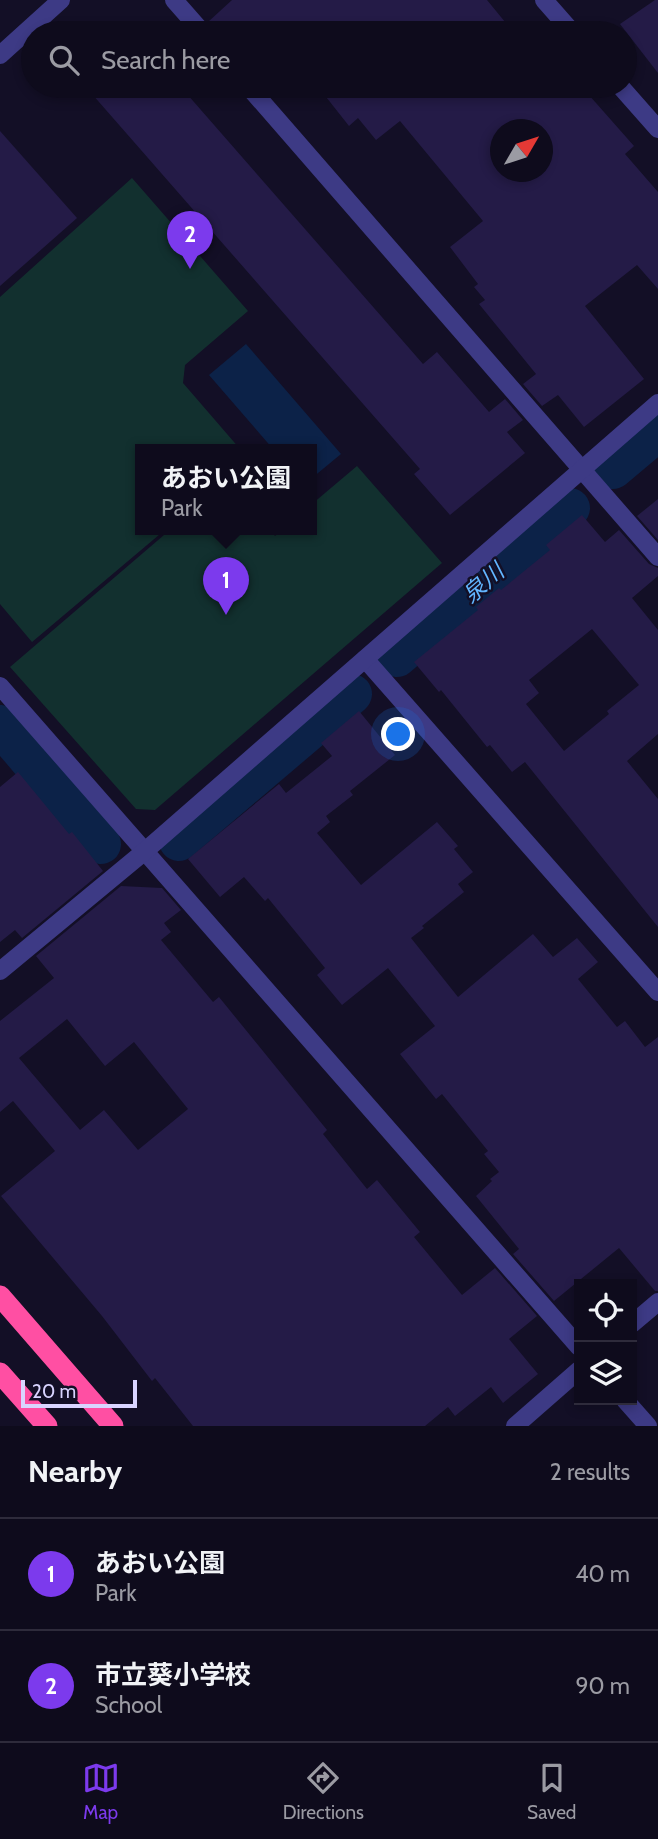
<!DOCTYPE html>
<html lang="en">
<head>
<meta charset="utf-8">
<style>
  body { margin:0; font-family:Cabin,"Noto Sans JP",sans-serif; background:#1c1929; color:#f1f3f6 }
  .controls { position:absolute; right:21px; bottom:21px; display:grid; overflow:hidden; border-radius:0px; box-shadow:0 4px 10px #0003 }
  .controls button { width:63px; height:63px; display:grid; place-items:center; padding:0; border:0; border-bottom:2px solid #2e2b3b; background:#0e0b1c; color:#f1f3f6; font:35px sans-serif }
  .compass { position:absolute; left:490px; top:119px; width:63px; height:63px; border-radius:50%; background:#0e0b1c; box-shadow:0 4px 10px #0003; rotate:51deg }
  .scale { position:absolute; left:21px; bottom:18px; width:116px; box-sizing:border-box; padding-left:7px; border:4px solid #d9d4ff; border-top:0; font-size:19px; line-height:24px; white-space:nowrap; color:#d9d4ff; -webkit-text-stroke:5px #130f26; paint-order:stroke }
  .you { position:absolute; left:399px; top:735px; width:24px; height:24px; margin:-18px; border:5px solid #fff; border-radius:50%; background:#1a73e8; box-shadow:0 0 0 10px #1a73e833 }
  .badge { display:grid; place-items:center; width:46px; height:46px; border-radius:50%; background:#7c3aed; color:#fff; font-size:23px; font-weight:700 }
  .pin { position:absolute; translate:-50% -58px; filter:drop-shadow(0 2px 4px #0008) }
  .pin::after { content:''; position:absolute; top:37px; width:24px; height:21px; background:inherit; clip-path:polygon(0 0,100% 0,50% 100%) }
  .popup { position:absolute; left:135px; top:444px; width:182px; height:91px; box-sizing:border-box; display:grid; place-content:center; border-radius:0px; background:#0e0b1c; filter:drop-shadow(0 2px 5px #0005); font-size:23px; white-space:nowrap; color:#9b9ba3 }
  .popup b { font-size:26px; color:#f1f3f6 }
  .popup::after { content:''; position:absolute; left:50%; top:100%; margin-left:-14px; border:14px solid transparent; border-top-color:#0e0b1c }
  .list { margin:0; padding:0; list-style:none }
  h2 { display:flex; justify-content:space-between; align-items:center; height:91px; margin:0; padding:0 28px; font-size:30px }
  h2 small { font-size:23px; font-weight:400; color:#9b9ba3 }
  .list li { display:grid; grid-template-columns:46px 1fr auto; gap:21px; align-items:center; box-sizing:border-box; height:112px; padding:0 28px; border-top:2px solid #2e2b3b }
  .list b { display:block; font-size:26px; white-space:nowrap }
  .list p { margin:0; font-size:23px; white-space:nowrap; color:#9b9ba3 }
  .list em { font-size:23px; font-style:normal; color:#9b9ba3 }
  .icon { flex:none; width:38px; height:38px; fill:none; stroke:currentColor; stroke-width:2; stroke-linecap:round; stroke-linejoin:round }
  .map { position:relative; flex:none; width:658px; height:1426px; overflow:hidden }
  .search { position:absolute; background:#0e0b1c; box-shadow:0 4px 10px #0003; left:21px; right:21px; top:21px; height:77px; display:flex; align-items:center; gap:18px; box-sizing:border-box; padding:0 24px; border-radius:38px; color:#9b9ba3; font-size:26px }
  .sheet { height:315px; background:#0e0b1c }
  nav { display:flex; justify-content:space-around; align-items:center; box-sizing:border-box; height:98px; border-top:2px solid #2e2b3b; background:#0e0b1c; font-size:19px; color:#9b9ba3 }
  nav a { display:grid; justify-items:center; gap:4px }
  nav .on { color:#7c3aed }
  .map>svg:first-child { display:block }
</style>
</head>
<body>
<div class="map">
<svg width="658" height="1426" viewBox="0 0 658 1426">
  <rect width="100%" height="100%" fill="#130f26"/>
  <g fill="#12302f">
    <path d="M 132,178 L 248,311 L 185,365 L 183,383 L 240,449 L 140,449 L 140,529 L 166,529 L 32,642 L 0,604 L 0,297 Z"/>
    <path d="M 357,466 L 442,563 L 155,810 L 136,809 L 10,667 L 171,529 L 269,529 L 275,536 L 283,529 L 312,529 L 312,504 Z"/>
  </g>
  <path fill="#0c2248" d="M 246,344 L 341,454 L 312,478 L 312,449 L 273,449 L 209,375 Z"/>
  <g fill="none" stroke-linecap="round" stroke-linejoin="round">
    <g stroke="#0c2248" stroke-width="40">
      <path d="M 613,469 L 658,431"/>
      <path d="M 397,657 L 570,508"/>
      <path d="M 0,725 L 101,844"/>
      <path d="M 179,841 L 352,694"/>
    </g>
  </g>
  <g fill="#241b47" fill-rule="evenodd">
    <path d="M 232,0 L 487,0 L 514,33 L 214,33 L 212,26 L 208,22 Z"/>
    <path d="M 655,0 L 658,0 L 658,73 L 620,24 Z"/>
    <path d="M 85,86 L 180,86 L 423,364 L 437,352 L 489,412 L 505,399 L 523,420 L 507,432 L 525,453 L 450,515 L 414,474 L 420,469 Z"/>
    <path d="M 302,86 L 581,86 L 634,146 L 625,154 L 658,192 L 658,289 L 637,265 L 585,306 L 644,379 L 584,427 L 558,395 L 542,406 L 523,384 L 536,374 L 479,304 L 485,300 L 474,287 L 478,284 L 450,247 L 483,221 L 400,121 L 376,140 L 358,118 L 349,126 L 319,88 L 310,95 ZM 500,130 L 542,130 L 542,172 L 500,172 Z"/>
    <path d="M 0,131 L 77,218 L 0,286 Z"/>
    <path d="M 658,499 L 658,540 L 637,516 Z"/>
    <path d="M 582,515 L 605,542 L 619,530 L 649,564 L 658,568 L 658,576 L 632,598 L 658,630 L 658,734 L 627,761 L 658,799 L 658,927 L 525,762 L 512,772 L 490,745 L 487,747 L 441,690 L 439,692 L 414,662 L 478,610 L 476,607 L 499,588 L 501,590 L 550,550 L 546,545 ZM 592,629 L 639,685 L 607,711 L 609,714 L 564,751 L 526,704 L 539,693 L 529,680 Z"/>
    <path d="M 359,711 L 395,755 L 350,791 L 353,795 L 326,816 L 330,822 L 317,833 L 361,885 L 437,822 L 458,846 L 454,849 L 473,872 L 458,884 L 464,892 L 422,926 L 424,928 L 411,938 L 458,997 L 533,934 L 553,957 L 577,938 L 598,962 L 578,979 L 617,1027 L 625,1021 L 645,1047 L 658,1037 L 658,1291 L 655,1291 L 619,1248 L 554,1301 L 513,1254 L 519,1249 L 476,1196 L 492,1181 L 490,1179 L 499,1172 L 484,1154 L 488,1151 L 442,1094 L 436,1099 L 400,1054 L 435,1026 L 388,968 L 342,1005 L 317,975 L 325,968 L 268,898 L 265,901 L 244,877 L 220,897 L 188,859 L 279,784 L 286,793 L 332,756 L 321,743 Z"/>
    <path d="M 18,772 L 69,834 L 72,832 L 103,871 L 22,938 L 15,930 L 0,942 L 0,787 Z"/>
    <path d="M 121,886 L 162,888 L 181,910 L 164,923 L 171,932 L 161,940 L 213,1002 L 219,997 L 327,1130 L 323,1134 L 367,1189 L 377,1180 L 420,1232 L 414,1237 L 462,1295 L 495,1268 L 537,1316 L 509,1339 L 538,1374 L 503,1403 L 491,1387 L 455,1416 L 448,1407 L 425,1426 L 193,1426 L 155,1378 L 152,1381 L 102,1316 L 1,1196 L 55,1151 L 13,1101 L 0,1112 L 0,1021 L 54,978 L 36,956 ZM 67,1019 L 105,1066 L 134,1042 L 188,1109 L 138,1150 L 104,1110 L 80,1130 L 19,1058 Z"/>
  </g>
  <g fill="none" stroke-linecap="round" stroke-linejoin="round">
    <g stroke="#3d3a85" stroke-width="18">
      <path d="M 174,0 L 203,33"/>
      <path d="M 544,0 L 573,33"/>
      <path d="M 0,55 L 61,0"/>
      <path d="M 248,86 L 658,557"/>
      <path d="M 620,86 L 658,129"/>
      <path d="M 365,659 L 658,992"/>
      <path d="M 0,686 L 579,1347"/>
      <path d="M 0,971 L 145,851 L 658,403"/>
      <path d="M 632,1324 L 658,1302"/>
      <path d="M 625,1400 L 648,1426"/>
      <path d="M 515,1426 L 579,1370"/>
    </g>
    <g stroke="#ff4fa3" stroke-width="21">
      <path d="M 0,1296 L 113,1426"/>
      <path d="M 0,1373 L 47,1426"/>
    </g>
  </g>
  <g text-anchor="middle" stroke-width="5" stroke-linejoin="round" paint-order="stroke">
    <g font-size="23" font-style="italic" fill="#62b6ff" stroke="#130f26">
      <text transform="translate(483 583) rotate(-41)" y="8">泉川</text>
    </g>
  </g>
</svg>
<div class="controls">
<button><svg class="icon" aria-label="locate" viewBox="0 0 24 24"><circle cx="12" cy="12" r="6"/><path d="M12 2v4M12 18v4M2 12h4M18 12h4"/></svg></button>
<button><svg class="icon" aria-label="layers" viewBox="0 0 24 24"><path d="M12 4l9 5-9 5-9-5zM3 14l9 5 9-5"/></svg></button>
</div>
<svg class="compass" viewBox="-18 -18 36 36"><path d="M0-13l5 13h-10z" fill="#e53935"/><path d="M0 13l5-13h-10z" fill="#9b9ba3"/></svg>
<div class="scale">20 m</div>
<div class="you"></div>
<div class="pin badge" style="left:226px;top:615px">1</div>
<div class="popup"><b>あおい公園</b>Park</div>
<div class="pin badge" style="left:190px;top:269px">2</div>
<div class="search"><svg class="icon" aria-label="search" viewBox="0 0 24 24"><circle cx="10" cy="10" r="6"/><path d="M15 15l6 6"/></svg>Search here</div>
</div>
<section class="sheet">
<h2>Nearby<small>2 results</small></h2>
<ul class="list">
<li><span class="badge">1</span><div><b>あおい公園</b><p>Park</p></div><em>40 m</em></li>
<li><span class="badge">2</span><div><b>市立葵小学校</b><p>School</p></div><em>90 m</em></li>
</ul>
</section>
<nav>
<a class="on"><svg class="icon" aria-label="map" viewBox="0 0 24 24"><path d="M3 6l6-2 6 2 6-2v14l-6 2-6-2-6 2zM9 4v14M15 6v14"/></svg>Map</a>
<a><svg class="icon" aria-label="directions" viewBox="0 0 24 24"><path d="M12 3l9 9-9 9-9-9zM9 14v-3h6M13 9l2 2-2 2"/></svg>Directions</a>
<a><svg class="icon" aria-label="saved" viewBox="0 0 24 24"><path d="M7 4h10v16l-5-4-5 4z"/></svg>Saved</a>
</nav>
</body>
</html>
